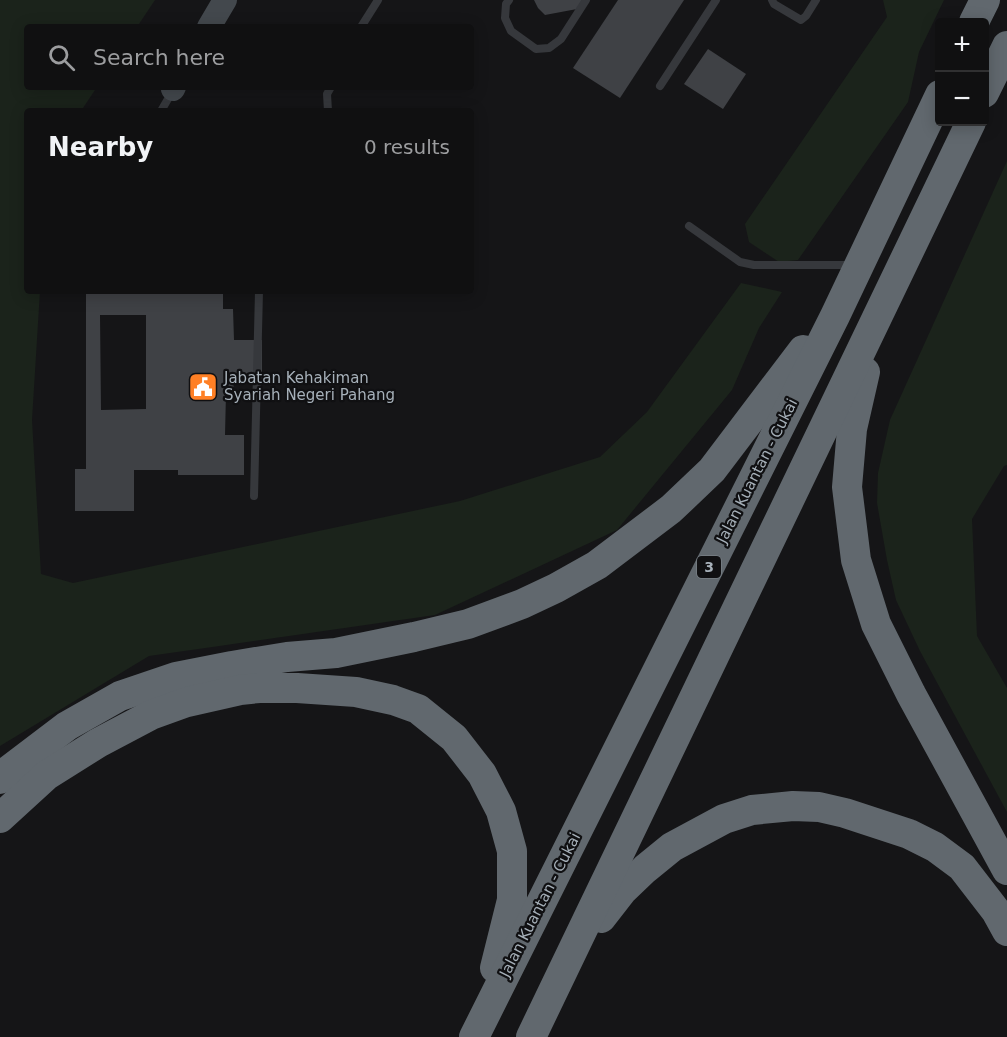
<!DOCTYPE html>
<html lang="en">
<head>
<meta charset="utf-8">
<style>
  body { margin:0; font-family:"DejaVu Sans",sans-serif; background:#19191a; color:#f1f3f6 }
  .controls { position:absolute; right:18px; top:18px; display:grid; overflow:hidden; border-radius:6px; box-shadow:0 3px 15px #0003 }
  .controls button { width:54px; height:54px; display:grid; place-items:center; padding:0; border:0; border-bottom:2px solid #303031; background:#101011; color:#f1f3f6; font:30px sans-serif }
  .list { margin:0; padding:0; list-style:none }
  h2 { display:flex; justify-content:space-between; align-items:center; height:78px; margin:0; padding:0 24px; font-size:26px }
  h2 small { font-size:20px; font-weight:400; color:#9c9d9f }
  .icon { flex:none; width:33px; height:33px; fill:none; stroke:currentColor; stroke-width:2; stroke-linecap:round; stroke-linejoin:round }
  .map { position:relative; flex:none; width:1007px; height:1037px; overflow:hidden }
  .search { position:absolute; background:#101011; box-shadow:0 3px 15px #0003; left:24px; top:24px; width:450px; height:66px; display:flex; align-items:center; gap:15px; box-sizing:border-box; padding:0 21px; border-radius:6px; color:#9c9d9f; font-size:22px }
  .panel { position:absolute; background:#101011; box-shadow:0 3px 15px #0003; left:24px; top:108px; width:450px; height:186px; border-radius:6px }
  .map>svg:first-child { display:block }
</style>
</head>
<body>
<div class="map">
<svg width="1007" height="1037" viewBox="0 0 1007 1037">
  <rect width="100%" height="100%" fill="#151517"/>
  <g fill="#1b231b">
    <path d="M 0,0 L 155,0 L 137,27 L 27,27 L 27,87 L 97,87 L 81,111 L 27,111 L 27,291 L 40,291 L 32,420 L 41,574 L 73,583 L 460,501 L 600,457 L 647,412 L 741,283 L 782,292 L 759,328 L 732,390 L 617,530 L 435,615 L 149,656 L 0,746 Z"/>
    <path d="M 883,0 L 944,0 L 919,52 L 908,102 L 798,260 L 779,262 L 749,242 L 745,224 L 887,17 Z"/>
    <path d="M 1007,161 L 1007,465 L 1004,466 L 972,519 L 977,636 L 1007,688 L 1007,812 L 920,651 L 896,600 L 887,560 L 877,503 L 878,473 L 890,420 Z"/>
  </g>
  <g fill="#3f4145" fill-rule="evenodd">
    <path d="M 534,0 L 582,0 L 577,9 L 545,15 L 538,8 Z"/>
    <path d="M 618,0 L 684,0 L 620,98 L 573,68 Z"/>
    <path d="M 708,49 L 746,74 L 723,109 L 684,84 Z"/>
    <path d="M 86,291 L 223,291 L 223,309 L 233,309 L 234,340 L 262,340 L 262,380 L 233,380 L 234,393 L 226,393 L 225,435 L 244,435 L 244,475 L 178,475 L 178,470 L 134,470 L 134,511 L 75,511 L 75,469 L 86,469 ZM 100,315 L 146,315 L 146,409 L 101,410 Z"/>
  </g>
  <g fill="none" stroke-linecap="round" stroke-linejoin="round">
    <g stroke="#36383c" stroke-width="8">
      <path d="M 509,0 L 506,4 L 505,18 L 511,31 L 536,49 L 549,48 L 561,39 L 586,0"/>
      <path d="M 772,0 L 774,4 L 801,20 L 806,16 L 816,0"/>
      <path d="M 361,27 L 378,0"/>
      <path d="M 660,86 L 716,0"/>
      <path d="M 161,111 L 172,92"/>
      <path d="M 328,111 L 327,94 L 331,87"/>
      <path d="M 689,226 L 740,262 L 754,265 L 854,265"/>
      <path d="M 254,496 L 259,291"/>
    </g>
    <g stroke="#43484d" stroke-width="24">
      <path d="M 209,27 L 225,0"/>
      <path d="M 173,89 L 174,87"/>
    </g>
    <g stroke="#61686e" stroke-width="30">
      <path d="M 974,22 L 985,0"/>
      <path d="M 984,93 L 1007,46"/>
      <path d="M 865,372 L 852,429 L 847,487 L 856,560 L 876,624 L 911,694 L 1007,870"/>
      <path d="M 0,779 L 9,770 L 67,726 L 120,696 L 176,677 L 232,666 L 287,657 L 336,653 L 414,637 L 468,624 L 522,604 L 556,588 L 597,565 L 671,509 L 712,470 L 803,350"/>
      <path d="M 0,818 L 47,775 L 98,743 L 151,715 L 187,702 L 240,690 L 259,688 L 297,688 L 356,692 L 393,700 L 418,709 L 454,738 L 482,774 L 501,811 L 512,851 L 512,900 L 495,968"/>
      <path d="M 601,918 L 622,891 L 645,869 L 672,847 L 724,819 L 752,810 L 793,806 L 819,807 L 845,813 L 909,834 L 935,847 L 962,867 L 996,911 L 1007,931"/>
      <path d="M 474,1037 L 835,316 L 940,95"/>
      <path d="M 531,1037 L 971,122"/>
    </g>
  </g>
  <defs>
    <g id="civic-square" transform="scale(1.5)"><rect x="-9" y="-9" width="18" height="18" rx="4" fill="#ff8025" stroke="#101012"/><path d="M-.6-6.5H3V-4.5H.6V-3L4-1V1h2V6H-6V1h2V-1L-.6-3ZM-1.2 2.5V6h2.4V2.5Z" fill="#fff"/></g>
  </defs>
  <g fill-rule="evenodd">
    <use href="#civic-square" x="203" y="387"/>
  </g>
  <g text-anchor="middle" stroke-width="4.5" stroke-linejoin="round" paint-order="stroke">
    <rect fill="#101012" stroke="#798087" stroke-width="1.5" x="697" y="556" width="24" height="22" rx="4.5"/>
    <g font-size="14" font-weight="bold" fill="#a6b0b9">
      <text x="709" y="572">3</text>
    </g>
    <g font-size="15" fill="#a6b0b9" stroke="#101012" text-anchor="start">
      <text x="224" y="383">Jabatan Kehakiman<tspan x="224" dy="17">Syariah Negeri Pahang</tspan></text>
    </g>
    <g font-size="15" fill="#a6b0b9" stroke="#101012">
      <text transform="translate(757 471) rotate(-63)" y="5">Jalan Kuantan - Cukai</text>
      <text transform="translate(540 905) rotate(-63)" y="5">Jalan Kuantan - Cukai</text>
    </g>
  </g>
</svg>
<div class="controls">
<button>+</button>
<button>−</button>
</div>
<div class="search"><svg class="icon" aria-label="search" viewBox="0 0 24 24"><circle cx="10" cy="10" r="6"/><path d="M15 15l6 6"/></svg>Search here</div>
<section class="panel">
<h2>Nearby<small>0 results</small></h2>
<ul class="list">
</ul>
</section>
</div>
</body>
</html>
